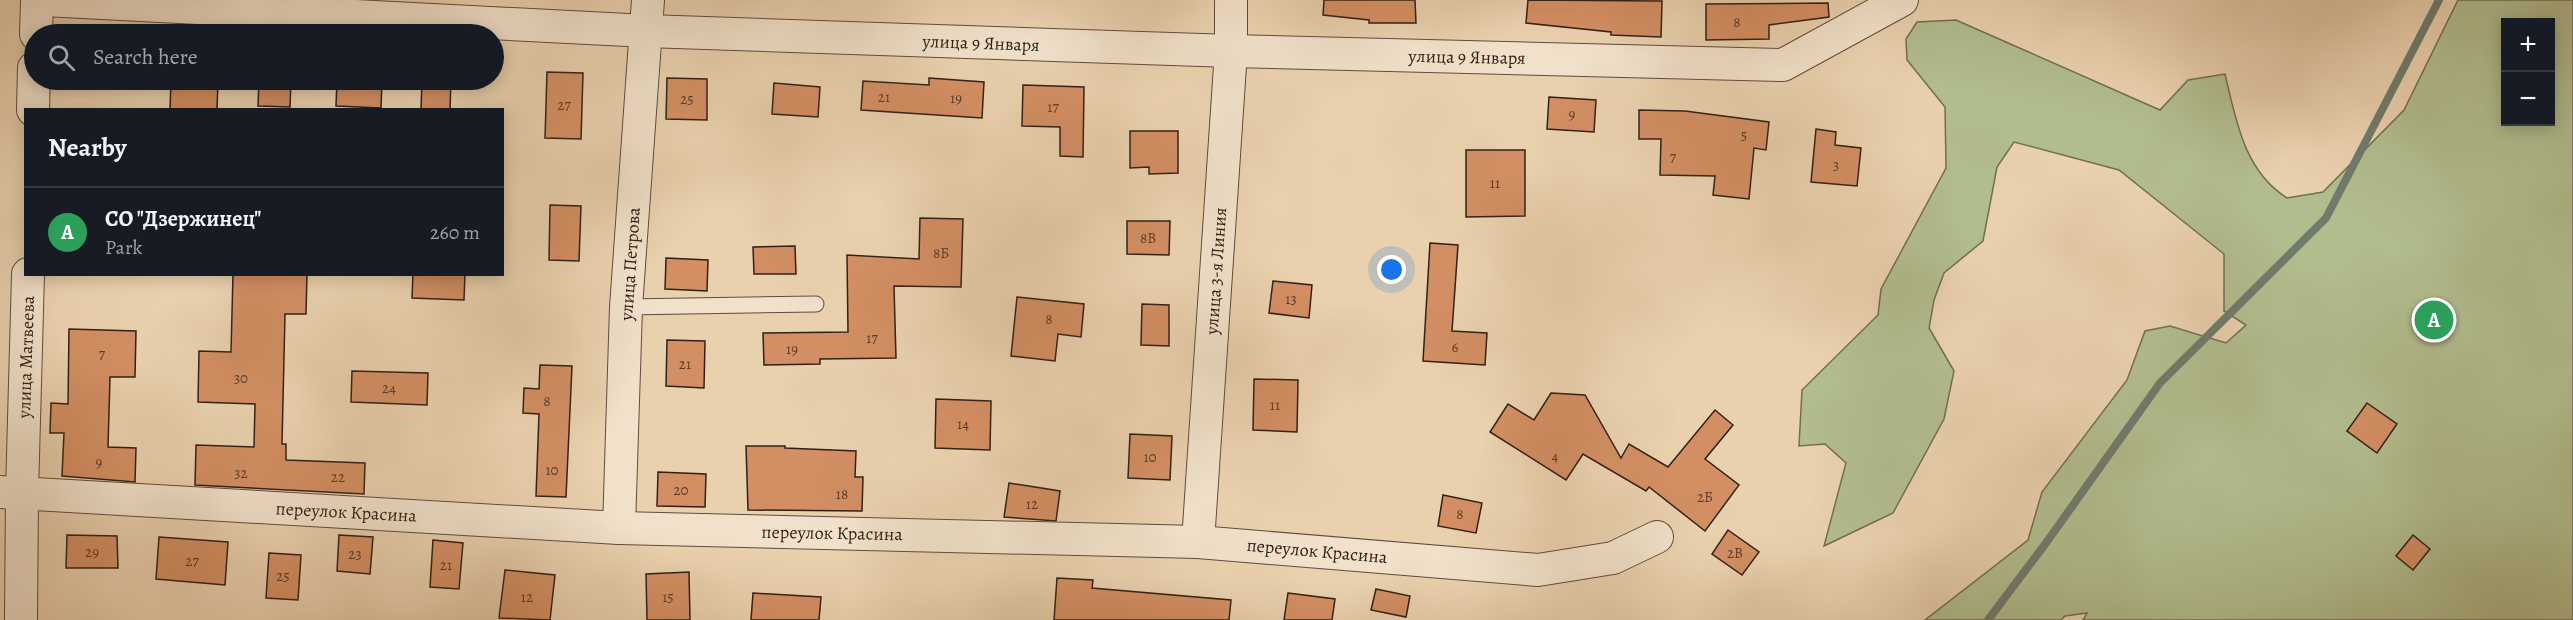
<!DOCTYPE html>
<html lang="en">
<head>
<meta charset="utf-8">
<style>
  body { margin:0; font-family:Alegreya,serif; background:#242831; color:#f1f3f6 }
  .controls { position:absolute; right:18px; top:18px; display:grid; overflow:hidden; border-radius:0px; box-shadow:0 3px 15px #0003 }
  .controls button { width:54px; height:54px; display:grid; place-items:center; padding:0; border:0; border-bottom:2px solid #363941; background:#171b24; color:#f1f3f6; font:30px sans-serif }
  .you { position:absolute; left:1392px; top:270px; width:21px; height:21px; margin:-15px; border:4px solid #fff; border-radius:50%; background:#1a73e8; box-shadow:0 0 0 9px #1a73e833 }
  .badge { display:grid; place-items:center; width:39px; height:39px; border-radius:50%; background:#c59692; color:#fff; font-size:20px; font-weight:700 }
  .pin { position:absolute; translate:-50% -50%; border:3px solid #fff; box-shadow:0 2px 6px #0006 }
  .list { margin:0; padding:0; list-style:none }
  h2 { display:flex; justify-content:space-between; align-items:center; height:78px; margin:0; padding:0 24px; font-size:26px }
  h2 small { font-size:20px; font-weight:400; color:#9ea1a6 }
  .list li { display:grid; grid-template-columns:39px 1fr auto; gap:18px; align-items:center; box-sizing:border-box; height:90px; padding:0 24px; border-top:2px solid #363941 }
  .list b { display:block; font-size:22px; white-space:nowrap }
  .list p { margin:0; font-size:20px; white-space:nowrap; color:#9ea1a6 }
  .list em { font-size:20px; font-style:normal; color:#9ea1a6 }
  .icon { flex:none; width:33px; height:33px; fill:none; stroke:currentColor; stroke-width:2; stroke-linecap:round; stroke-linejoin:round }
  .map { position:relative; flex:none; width:2573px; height:620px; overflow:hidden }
  .search { position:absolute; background:#171b24; box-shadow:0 3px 15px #0003; left:24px; top:24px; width:480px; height:66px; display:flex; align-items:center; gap:15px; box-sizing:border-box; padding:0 21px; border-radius:33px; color:#9ea1a6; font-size:22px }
  .panel { position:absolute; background:#171b24; box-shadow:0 3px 15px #0003; left:24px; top:108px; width:480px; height:168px; border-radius:0px }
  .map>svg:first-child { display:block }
</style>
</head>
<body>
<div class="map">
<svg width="2573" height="620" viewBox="0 0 2573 620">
  <rect width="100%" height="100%" fill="#ead1ae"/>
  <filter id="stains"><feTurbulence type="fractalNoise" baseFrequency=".00333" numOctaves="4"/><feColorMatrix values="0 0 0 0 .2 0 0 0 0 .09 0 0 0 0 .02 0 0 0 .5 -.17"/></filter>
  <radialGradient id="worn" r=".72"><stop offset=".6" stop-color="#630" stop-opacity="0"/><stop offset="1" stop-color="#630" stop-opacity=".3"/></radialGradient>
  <path fill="#b2bd8e" stroke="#726e53" stroke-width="1.5" fill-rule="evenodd" d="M 2458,0 L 2573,0 L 2573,620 L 2083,620 L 2087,613 L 2065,616 L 2061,620 L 1925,620 L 2028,540 L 2042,492 L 2127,380 L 2145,331 L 2170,326 L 2226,343 L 2246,325 L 2224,311 L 2224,254 L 2119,170 L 2014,142 L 1997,167 L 1983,241 L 1944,273 L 1934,300 L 1929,328 L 1954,371 L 1944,419 L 1893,513 L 1824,546 L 1846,463 L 1825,444 L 1799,446 L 1802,390 L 1878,315 L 1881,289 L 1946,168 L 1945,107 L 1907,60 L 1906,39 L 1917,22 L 1956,20 L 2160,110 L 2188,80 L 2225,74 C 2236,120 2244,171 2287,198 L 2323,192 L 2404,110 ZM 2506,22 L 2550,22 L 2550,122 L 2506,122 Z"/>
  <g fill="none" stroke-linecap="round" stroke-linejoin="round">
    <path stroke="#707b6d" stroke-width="8" d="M 1988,620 L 2046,543 L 2160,383 L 2326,218 L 2439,0"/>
  </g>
  <g fill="#d38f63" stroke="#322018" stroke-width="1.5">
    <path d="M 1324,0 L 1415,0 L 1416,23 L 1369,23 L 1369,20 L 1323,15 Z"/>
    <path d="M 1528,0 L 1662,1 L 1661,37 L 1611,35 L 1611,32 L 1526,23 Z"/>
    <path d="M 1828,3 L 1829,17 L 1769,25 L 1769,39 L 1706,40 L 1706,4 Z"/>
    <path d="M 547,72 L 583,73 L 581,139 L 545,138 Z"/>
    <path d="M 667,78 L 707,79 L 707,120 L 666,119 Z"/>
    <path d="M 929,78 L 984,82 L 982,118 L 861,110 L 863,81 L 929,85 Z"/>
    <path d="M 171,80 L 218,80 L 217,110 L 170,110 Z"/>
    <path d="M 259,80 L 291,80 L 290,107 L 258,106 Z"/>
    <path d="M 337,80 L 382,80 L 381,108 L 336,106 Z"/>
    <path d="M 422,80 L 451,80 L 450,110 L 421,110 Z"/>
    <path d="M 774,83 L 820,87 L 818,117 L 772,114 Z"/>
    <path d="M 1023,85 L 1084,87 L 1083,157 L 1060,156 L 1060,127 L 1022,126 Z"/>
    <path d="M 1549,97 L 1596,100 L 1594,132 L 1547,129 Z"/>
    <path d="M 1639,110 L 1685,111 L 1769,122 L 1766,150 L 1754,148 L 1749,199 L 1713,195 L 1715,176 L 1660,175 L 1661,139 L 1639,139 Z"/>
    <path d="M 1816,129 L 1836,132 L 1835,145 L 1861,148 L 1857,186 L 1811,182 Z"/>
    <path d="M 1130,131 L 1178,131 L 1178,173 L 1149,174 L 1149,167 L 1130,168 Z"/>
    <path d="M 1466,150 L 1525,150 L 1525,216 L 1466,217 Z"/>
    <path d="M 550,205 L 581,206 L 579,261 L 549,260 Z"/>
    <path d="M 920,218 L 963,219 L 961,287 L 894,286 L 896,358 L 820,359 L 820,364 L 764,365 L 763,333 L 848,332 L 847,255 L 919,259 Z"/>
    <path d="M 1127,221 L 1170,221 L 1169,255 L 1127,254 Z"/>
    <path d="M 1430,243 L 1458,245 L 1452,331 L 1487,333 L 1485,365 L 1423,361 Z"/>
    <path d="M 795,246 L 796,274 L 754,274 L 753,247 Z"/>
    <path d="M 666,258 L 708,260 L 707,291 L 665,289 Z"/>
    <path d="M 233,274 L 307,274 L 306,314 L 285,314 L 282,444 L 286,444 L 286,460 L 365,463 L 364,494 L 195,485 L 196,445 L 254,447 L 255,404 L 198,402 L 199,351 L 231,352 Z"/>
    <path d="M 413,274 L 465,274 L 464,300 L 412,298 Z"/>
    <path d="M 1273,281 L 1312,285 L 1309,318 L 1269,313 Z"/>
    <path d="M 1017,297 L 1084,304 L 1081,337 L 1058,334 L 1055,361 L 1011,356 Z"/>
    <path d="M 1142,304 L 1169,305 L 1169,346 L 1141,345 Z"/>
    <path d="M 69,329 L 136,331 L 135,377 L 110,377 L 108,447 L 136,448 L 135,482 L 62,476 L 64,433 L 50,433 L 51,403 L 68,404 Z"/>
    <path d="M 667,340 L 705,341 L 704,388 L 666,386 Z"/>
    <path d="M 540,365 L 572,366 L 566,497 L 536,496 L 539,414 L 523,413 L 524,388 L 539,389 Z"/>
    <path d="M 352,371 L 428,373 L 427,405 L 351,402 Z"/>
    <path d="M 1254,379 L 1298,380 L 1297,432 L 1253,430 Z"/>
    <path d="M 1551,393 L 1585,395 L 1621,458 L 1629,444 L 1668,467 L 1715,410 L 1733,425 L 1705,459 L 1739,485 L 1705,531 L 1649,487 L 1646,491 L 1583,454 L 1566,480 L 1490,432 L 1508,404 L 1534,420 Z"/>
    <path d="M 936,399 L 991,401 L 990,450 L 935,448 Z"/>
    <path d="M 2367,403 L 2397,424 L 2377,453 L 2347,431 Z"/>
    <path d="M 1130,434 L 1172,436 L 1170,480 L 1128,478 Z"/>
    <path d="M 746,446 L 785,446 L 785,448 L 856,451 L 855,477 L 863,477 L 862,511 L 748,510 Z"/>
    <path d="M 658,472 L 706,474 L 705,507 L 657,506 Z"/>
    <path d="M 1009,483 L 1060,491 L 1056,521 L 1004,517 Z"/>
    <path d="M 1443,495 L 1482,503 L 1476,533 L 1438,526 Z"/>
    <path d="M 1728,530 L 1759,552 L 1742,575 L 1712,554 Z"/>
    <path d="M 67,535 L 117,536 L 118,568 L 66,568 Z"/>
    <path d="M 339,535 L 373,537 L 370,574 L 337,571 Z"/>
    <path d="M 2413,535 L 2430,549 L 2413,570 L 2396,556 Z"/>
    <path d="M 159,537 L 228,542 L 225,585 L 156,579 Z"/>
    <path d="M 433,540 L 463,543 L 459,589 L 430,587 Z"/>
    <path d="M 269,553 L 301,555 L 298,600 L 266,598 Z"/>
    <path d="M 505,570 L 555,575 L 550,620 L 499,618 Z"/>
    <path d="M 689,572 L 690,620 L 647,620 L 646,574 Z"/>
    <path d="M 1057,578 L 1093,580 L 1092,588 L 1231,600 L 1229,620 L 1054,620 Z"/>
    <path d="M 1376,589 L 1410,596 L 1406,617 L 1371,610 Z"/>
    <path d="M 753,593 L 821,597 L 819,620 L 751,620 Z"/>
    <path d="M 1288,593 L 1335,599 L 1332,620 L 1284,620 Z"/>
  </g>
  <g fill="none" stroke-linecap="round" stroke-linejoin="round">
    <g stroke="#604c3e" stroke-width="17">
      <path id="lane" d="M 626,307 L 816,304"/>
    </g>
    <g stroke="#604c3e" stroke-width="34">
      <g id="street">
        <path d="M 44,0 L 647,31 L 1231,51 L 1783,65 L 1902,0"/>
        <path d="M 36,34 L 37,0"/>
        <path d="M 33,110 L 34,68"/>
        <path d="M 0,492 L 619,528 L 1198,542 L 1538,570 L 1613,558 L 1657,537"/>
        <path d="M 619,528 L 626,307 L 648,0"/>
        <path d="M 1198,542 L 1231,51 L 1231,0"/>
        <path d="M 21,620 L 22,493 L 28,274"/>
      </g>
    </g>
    <use href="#lane" stroke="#f1e1ca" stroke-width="15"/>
    <use href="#street" stroke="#f1e1ca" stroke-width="32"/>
  </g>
  <g text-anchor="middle" stroke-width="4.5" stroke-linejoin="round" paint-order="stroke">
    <g font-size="15" fill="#5a3c2b">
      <text x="1737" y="27">8</text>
      <text x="884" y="102">21</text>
      <text x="956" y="103">19</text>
      <text x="687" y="104">25</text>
      <text x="564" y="110">27</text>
      <text x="1053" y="112">17</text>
      <text x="1572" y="119">9</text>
      <text x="1744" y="140">5</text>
      <text x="1673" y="162">7</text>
      <text x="1836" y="170">3</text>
      <text x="1495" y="188">11</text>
      <text x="1148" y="243">8В</text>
      <text x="941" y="258">8Б</text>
      <text x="1291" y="304">13</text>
      <text x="1049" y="324">8</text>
      <text x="872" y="343">17</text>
      <text x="1455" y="352">6</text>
      <text x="792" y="354">19</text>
      <text x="102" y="359">7</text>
      <text x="685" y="369">21</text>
      <text x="241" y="383">30</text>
      <text x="389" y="393">24</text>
      <text x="547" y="406">8</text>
      <text x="1275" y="410">11</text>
      <text x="963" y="429">14</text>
      <text x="1555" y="461">4</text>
      <text x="1150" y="462">10</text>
      <text x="99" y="467">9</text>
      <text x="552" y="475">10</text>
      <text x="241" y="478">32</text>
      <text x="338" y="482">22</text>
      <text x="681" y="495">20</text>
      <text x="842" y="499">18</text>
      <text x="1705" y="502">2Б</text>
      <text x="1032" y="509">12</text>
      <text x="1460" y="519">8</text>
      <text x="92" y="557">29</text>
      <text x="1735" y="558">2В</text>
      <text x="355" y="559">23</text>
      <text x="192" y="566">27</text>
      <text x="446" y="570">21</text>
      <text x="283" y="581">25</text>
      <text x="527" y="602">12</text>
      <text x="668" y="602">15</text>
    </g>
    <g font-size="18" fill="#322018" stroke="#f1e1ca">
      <text transform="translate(981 43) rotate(2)" y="6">улица 9 Января</text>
      <text transform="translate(1467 57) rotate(1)" y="6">улица 9 Января</text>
      <text transform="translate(630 264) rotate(-86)" y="6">улица Петрова</text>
      <text transform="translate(1216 271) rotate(-86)" y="6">улица 3-я Линия</text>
      <text transform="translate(26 357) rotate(-88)" y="6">улица Матвеева</text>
      <text transform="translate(346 512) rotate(3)" y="6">переулок Красина</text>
      <text transform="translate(832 533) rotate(1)" y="6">переулок Красина</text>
      <text transform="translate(1317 551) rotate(5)" y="6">переулок Красина</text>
    </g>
  </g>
  <rect width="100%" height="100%" filter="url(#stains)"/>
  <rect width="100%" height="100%" fill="url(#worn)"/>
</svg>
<div class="controls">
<button>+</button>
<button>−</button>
</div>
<div class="you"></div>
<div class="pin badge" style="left:2434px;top:320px;background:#2e9e5b">A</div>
<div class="search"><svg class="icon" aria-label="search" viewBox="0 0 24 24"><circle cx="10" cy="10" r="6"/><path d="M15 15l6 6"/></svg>Search here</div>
<section class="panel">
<h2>Nearby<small></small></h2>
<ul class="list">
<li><span class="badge" style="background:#2e9e5b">A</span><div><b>СО &quot;Дзержинец&quot;</b><p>Park</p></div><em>260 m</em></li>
</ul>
</section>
</div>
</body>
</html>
